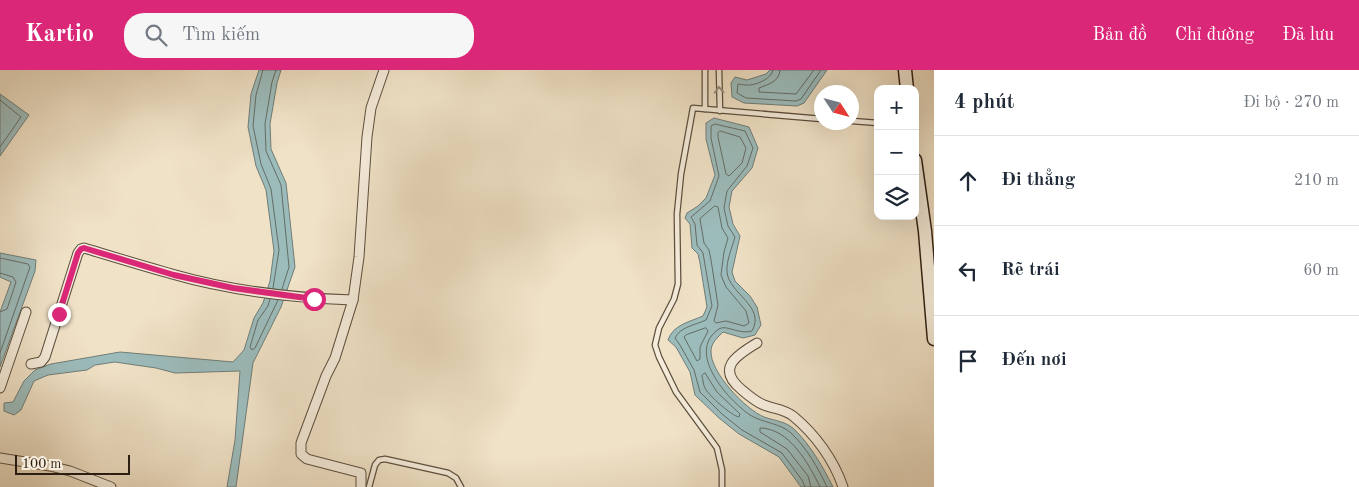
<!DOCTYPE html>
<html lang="vi">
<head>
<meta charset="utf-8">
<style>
  body { margin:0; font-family:"Old Standard TT",serif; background:#f6f6f7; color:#1f2937 }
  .controls { position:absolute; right:15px; top:15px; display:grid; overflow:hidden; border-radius:10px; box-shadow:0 5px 20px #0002 }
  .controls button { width:45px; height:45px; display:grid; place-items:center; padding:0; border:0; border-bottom:1px solid #e0e1e3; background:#fff; color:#1f2937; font:25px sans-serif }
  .compass { position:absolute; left:814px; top:15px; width:45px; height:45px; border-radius:50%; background:#fff; box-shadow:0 5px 20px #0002; rotate:126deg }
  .scale { position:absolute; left:15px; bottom:12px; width:115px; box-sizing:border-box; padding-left:5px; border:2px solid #2c1e11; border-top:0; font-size:14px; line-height:18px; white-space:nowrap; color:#2c1e11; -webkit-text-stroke:4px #f5ecdb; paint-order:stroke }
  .stop { position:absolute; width:15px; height:15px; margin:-11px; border:4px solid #db2777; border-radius:50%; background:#fff }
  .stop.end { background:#db2777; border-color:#fff; box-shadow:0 1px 5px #0008 }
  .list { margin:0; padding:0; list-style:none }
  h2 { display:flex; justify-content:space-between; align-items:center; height:65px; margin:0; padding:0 20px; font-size:21px }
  h2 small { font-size:16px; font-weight:400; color:#747a83 }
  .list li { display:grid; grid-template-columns:32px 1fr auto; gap:15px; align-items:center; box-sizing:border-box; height:90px; padding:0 20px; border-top:1px solid #e0e1e3 }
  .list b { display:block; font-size:19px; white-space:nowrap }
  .list em { font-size:16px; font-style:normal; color:#747a83 }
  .icon { flex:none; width:28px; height:28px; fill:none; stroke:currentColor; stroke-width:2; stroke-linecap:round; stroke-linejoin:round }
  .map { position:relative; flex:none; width:934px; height:417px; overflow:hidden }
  header { display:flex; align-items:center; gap:30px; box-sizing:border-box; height:70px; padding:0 25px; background:#db2777; color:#fff }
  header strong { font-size:24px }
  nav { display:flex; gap:28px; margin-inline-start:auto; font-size:18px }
  .search { width:350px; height:45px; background:#f6f6f7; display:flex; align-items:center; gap:12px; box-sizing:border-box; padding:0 18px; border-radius:20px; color:#747a83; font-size:19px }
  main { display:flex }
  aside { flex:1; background:#fff }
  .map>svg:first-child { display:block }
</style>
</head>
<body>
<header>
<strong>Kartio</strong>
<div class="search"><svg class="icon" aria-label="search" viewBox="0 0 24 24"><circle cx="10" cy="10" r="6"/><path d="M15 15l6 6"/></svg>Tìm kiếm</div>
<nav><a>Bản đồ</a><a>Chỉ đường</a><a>Đã lưu</a></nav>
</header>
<main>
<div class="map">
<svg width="934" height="417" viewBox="0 0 934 417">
  <rect width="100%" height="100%" fill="#f0e2c7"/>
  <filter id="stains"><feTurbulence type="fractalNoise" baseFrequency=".004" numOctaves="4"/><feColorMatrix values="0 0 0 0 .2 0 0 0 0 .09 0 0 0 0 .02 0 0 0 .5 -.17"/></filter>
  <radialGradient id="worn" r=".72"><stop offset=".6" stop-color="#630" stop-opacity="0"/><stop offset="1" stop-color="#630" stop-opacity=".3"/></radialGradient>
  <g fill="#9cbcbc" stroke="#6f7d78">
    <path d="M 259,0 L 281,0 L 277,13 L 270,54 L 271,79 L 286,113 L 295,197 L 281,237 L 253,293 L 236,417 L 227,417 L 235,370 L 240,301 L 175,303 L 156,298 L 115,292 L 95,295 L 87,300 L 48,305 L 34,311 L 21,340 L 14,345 L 4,341 L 4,333 L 13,332 L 24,311 L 35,300 L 51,294 L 120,282 L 233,292 L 244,280 L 254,248 L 263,233 L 270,211 L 274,181 L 266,120 L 256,96 L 248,57 L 251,24 Z"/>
    <path d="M 770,0 L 827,0 L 804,33 L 797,36 L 744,33 L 732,27 L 731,13 L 735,7 L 747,10 L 766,4 Z"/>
    <path d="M 0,24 L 29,45 L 0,86 Z"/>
    <path d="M 714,48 L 749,57 L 758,78 L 752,98 L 732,121 L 729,137 L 733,154 L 740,166 L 732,202 L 735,211 L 750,226 L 757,237 L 761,255 L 755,265 L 743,268 L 723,262 C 718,267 711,273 711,281 C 710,302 745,339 764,347 C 775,351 786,351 795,360 C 811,376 823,397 833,417 L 801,417 L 779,387 L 739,364 L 719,348 L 695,325 L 690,302 L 676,277 L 668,270 C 673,255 689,252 703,246 L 707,237 L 700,193 L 698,184 L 692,178 L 690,154 L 685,148 L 687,143 L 698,136 L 706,128 L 715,105 L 706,69 L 706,53 Z"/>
    <path d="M 0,183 L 36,190 L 35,201 L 0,297 L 0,242 L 11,212 L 0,207 Z"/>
  </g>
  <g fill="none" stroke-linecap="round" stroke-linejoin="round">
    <g stroke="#646d66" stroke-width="1">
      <path d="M 263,0 L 256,25 L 253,56 L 261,94 L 271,119 L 279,180 L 273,218"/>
      <path d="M 276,0 L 272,12 L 265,54 L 266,81 L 281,115 L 289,197 L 282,219"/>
      <path d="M 773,0 C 772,9 755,16 746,15 C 743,15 740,14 738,14 L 737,23 L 746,28 L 796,31 L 801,29 L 821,0"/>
      <path d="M 780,0 C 779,12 769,14 759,18 L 759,22 L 796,24 L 814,0"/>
      <path d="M 0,30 L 21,47 L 0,77"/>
      <path d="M 720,61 L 740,67 L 746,78 L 742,93 L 729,106 L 726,104 L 718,67 L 718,63 Z"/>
      <path d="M 715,136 L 718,137 L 722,158 L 728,168 L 724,182 L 721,205 L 726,217 L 746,241 L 749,253 L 744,256 L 726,251 L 716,253 L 714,251 L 718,235 L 711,190 L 709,180 L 704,173 L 700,149 Z"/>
      <path d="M 0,188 L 28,194 L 30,197 L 0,283"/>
      <path d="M 0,203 L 13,207 L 16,212 L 7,239 L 0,242"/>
      <path d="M 270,229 L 268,236 L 258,250 L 250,277 L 252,280 L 255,278 L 278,230"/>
      <path d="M 706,258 L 708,261 L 700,277 L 700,289 L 697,291 L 684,267 L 686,265 Z"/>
      <path d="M 705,303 L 717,322 L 740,344 L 739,347 C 732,346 709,326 705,318 C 703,315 703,309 702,306 Z"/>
      <path d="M 805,417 L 802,410 L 782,383 L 742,360 L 722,344 L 700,322 L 694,300 L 680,275 L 675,268 C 680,257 695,255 706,250 L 712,236 L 703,183 L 697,175 L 695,154 L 691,147 L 710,131 L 719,106 L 711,68 L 711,56 L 715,54 L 745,61 L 753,78 L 747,96 L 727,121 L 724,138 L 728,156 L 735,167 C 732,178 726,191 727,202 C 729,224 766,236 752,261 C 739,265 726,254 719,259 C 685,282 728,330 750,345 C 763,353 780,353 791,363 C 807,378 818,398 827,417"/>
      <path d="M 811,417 L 808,406 L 787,379 L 760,362 L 760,358 C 789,358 809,394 820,417"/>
    </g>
    <g stroke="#5d4f3e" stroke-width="7">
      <g id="lane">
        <path d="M 705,0 L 705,39"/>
        <path d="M 719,0 L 720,41"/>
        <path d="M 852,51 L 878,53"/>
        <path d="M 369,417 L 375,395 L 379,390 L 385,389 L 448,403 L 456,408 L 461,417"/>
        <path d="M 722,417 L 722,400 L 717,378 L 676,322 L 659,287 L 655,275 L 659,258 L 674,229 L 678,214 L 677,144 L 681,104 L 693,38 L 822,49"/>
      </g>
    </g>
    <g stroke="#5d4f3e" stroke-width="11">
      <g id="street">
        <path d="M 757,273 C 735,286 716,299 742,320 C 749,326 756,332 764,335 C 774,339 784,339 793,346 C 815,364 834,390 843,417"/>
        <path d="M 31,294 L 41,292 L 45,287 L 78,183 L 81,179 L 84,178 C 114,187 143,196 172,204 C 231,221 293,228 353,230"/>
        <path d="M 0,318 L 26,242"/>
        <path d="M 0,388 L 50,396 L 70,401 L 111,417"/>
        <path d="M 361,417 L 361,403 L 307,389 L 301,384 L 301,373 L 326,306 L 335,288 L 353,230 L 359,187 L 367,67 L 371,38 L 384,0"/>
      </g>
    </g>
    <g stroke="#2c1e11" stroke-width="15">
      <g id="secondary">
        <path d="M 905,0 L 907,19"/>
        <path d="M 915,90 L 925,161 L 934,269"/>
      </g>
    </g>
    <use href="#lane" stroke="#f5ecdb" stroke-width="4.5"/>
    <use href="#street" stroke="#f5ecdb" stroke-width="9"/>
    <use href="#secondary" stroke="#f5ecdb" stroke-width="12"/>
  </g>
  <defs><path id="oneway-chevron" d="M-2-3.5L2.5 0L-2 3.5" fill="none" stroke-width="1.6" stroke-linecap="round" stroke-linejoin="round" transform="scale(1.25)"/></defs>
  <use stroke="#9b8f80" href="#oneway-chevron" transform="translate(719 20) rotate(-93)"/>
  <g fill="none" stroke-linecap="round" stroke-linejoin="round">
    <path stroke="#db2777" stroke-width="6" d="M 59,244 L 78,183 L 81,179 L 84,178 L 174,205 L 233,218 L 314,229"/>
  </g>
  <rect width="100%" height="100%" filter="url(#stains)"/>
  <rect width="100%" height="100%" fill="url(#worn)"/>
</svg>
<div class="controls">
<button>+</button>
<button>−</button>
<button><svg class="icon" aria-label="layers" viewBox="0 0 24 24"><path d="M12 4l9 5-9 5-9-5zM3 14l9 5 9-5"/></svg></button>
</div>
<svg class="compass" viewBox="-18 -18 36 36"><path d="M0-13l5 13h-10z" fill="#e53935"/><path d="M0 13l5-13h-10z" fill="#747a83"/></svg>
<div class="scale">100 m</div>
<div class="stop" style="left:314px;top:229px"></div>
<div class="stop end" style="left:59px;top:244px"></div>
</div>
<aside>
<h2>4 phút<small>Đi bộ · 270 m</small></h2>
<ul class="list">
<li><svg class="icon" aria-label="ahead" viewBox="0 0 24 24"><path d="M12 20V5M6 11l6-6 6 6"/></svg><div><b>Đi thẳng</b></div><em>210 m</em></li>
<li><svg class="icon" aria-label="left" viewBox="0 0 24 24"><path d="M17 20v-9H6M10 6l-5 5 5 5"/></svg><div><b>Rẽ trái</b></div><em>60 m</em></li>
<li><svg class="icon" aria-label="arrive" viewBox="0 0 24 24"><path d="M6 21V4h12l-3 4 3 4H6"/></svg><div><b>Đến nơi</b></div></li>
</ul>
</aside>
</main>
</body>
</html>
